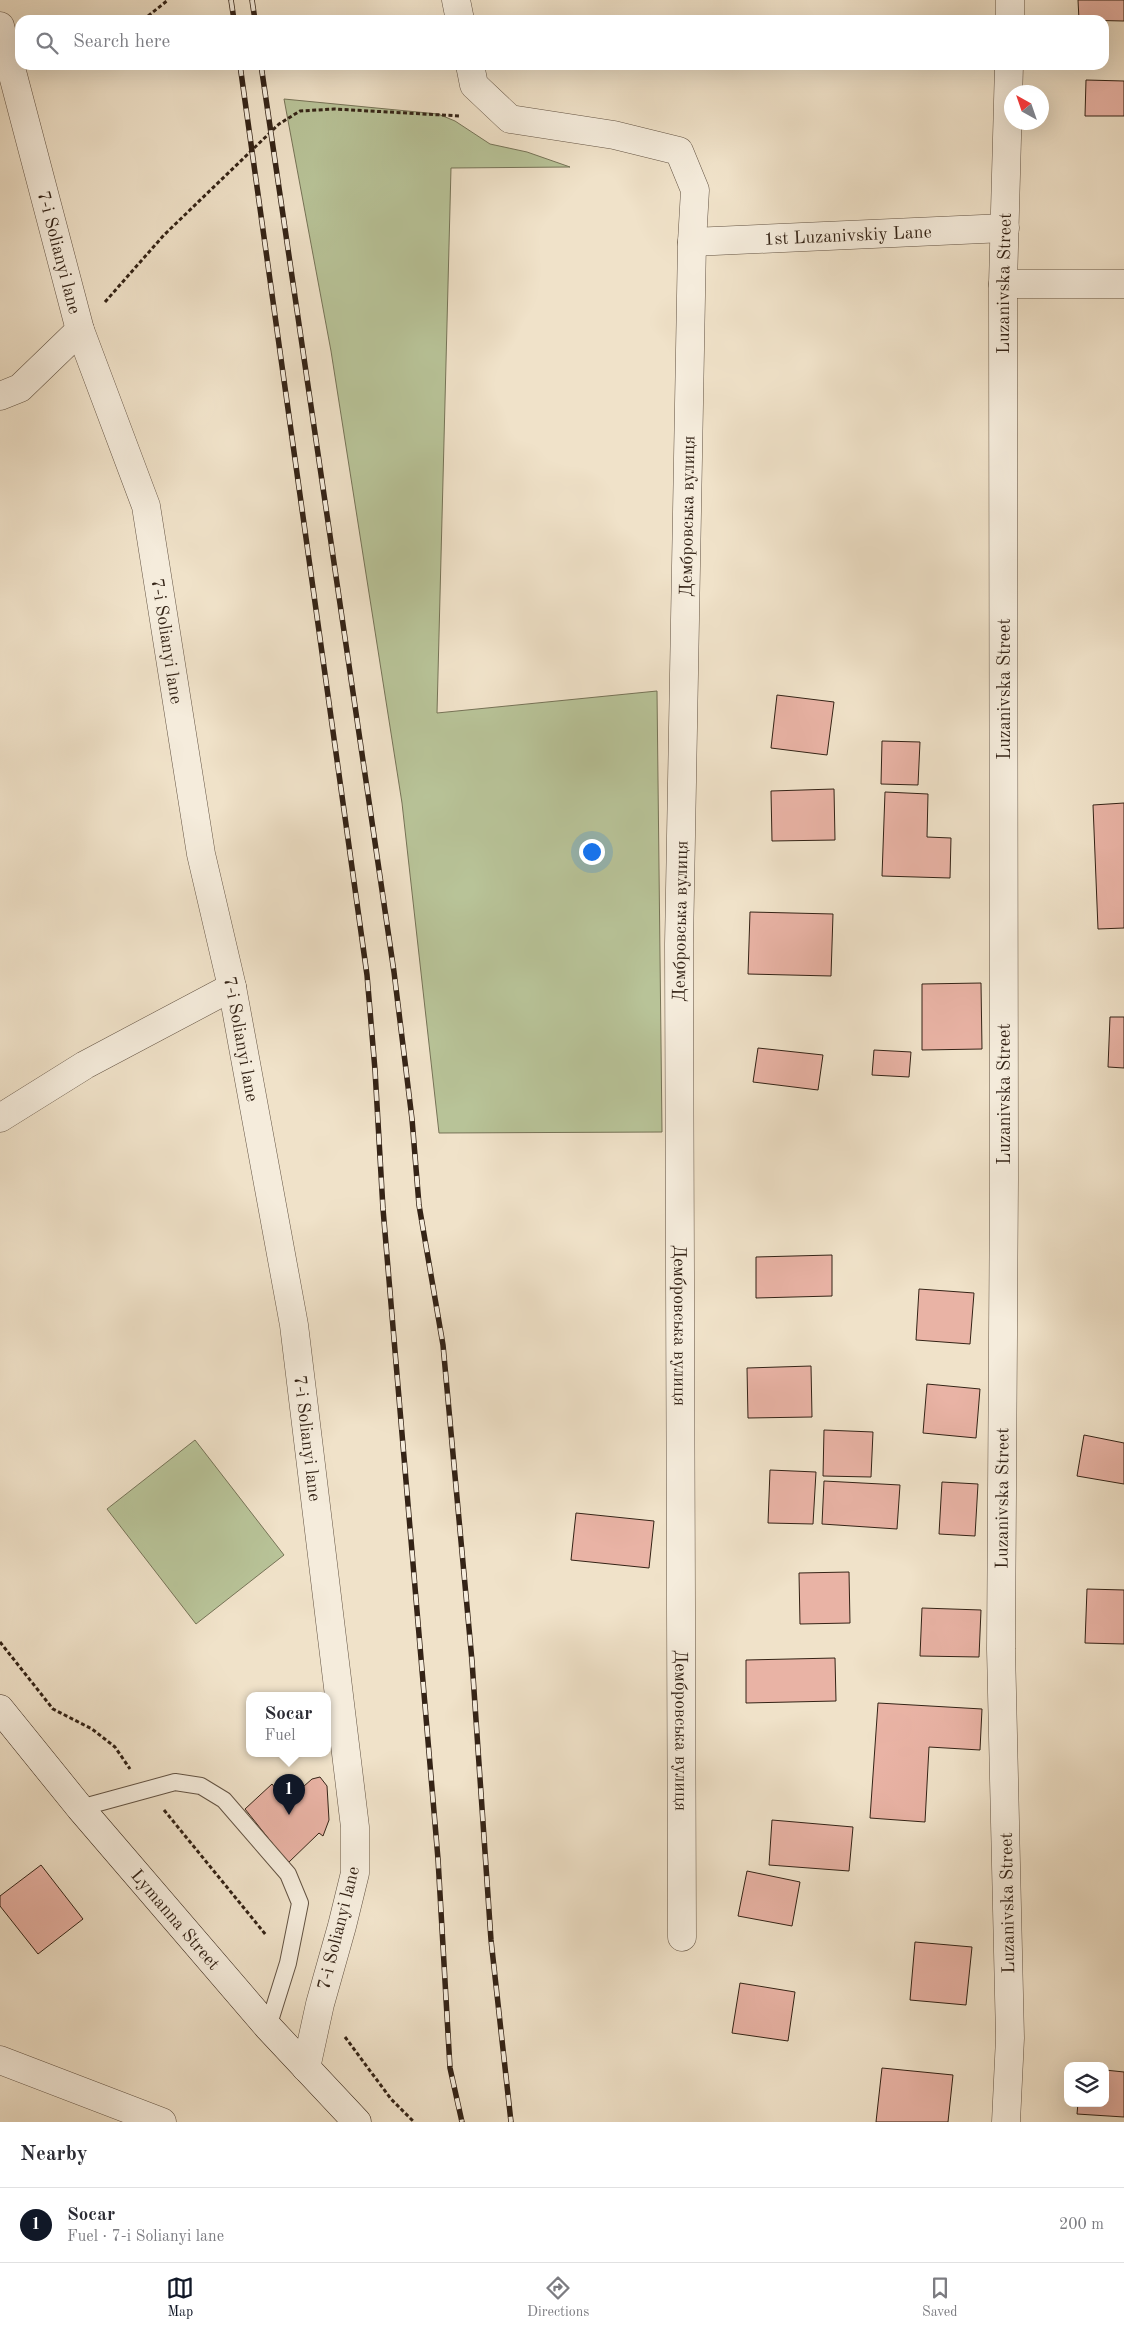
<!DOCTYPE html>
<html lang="en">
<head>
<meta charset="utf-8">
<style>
  body { margin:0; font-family:"Old Standard TT",serif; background:#f7f7f7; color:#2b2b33 }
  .controls { position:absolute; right:15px; bottom:15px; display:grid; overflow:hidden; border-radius:10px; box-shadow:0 5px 20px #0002 }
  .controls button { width:45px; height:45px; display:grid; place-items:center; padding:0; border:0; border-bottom:1px solid #e1e1e2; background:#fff; color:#2b2b33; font:25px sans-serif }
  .compass { position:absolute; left:1004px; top:85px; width:45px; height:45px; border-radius:50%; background:#fff; box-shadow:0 5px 20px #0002; rotate:320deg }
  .you { position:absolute; left:591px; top:851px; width:18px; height:18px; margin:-12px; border:4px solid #fff; border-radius:50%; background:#1a73e8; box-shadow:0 0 0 8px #1a73e833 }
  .badge { display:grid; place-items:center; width:32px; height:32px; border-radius:50%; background:#111827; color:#fff; font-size:16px; font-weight:700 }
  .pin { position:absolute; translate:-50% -41px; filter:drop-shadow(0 1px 2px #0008) }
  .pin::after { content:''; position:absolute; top:26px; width:18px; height:15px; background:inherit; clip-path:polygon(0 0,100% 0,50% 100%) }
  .popup { position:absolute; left:246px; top:1692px; width:85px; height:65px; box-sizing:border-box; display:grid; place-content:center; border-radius:10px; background:#fff; filter:drop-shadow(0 1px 4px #0005); font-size:16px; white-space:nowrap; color:#7c7c81 }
  .popup b { font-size:19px; color:#2b2b33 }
  .popup::after { content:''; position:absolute; left:50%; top:100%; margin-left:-10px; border:10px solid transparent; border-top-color:#fff }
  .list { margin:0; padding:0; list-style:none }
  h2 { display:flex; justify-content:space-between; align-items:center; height:65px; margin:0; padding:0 20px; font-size:21px }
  h2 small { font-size:16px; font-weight:400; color:#7c7c81 }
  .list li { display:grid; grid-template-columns:32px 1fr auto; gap:15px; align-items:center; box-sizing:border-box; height:75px; padding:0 20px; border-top:1px solid #e1e1e2 }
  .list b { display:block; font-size:19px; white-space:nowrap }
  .list p { margin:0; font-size:16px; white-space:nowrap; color:#7c7c81 }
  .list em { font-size:16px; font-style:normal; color:#7c7c81 }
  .icon { flex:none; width:28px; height:28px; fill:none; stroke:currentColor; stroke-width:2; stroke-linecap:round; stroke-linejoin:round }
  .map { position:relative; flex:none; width:1124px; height:2122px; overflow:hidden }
  .search { position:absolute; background:#fff; box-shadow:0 5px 20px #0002; left:15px; right:15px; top:15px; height:55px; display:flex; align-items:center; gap:12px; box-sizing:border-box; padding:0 18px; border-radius:15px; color:#7c7c81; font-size:19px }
  .sheet { height:140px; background:#fff }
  nav { display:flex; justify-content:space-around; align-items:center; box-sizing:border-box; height:70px; border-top:1px solid #e1e1e2; background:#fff; font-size:14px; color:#7c7c81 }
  nav a { display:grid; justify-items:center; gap:2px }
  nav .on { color:#111827 }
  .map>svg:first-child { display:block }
</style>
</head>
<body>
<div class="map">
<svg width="1124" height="2122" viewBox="0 0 1124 2122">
  <rect width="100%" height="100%" fill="#f0e2c9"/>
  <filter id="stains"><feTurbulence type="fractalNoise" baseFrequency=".004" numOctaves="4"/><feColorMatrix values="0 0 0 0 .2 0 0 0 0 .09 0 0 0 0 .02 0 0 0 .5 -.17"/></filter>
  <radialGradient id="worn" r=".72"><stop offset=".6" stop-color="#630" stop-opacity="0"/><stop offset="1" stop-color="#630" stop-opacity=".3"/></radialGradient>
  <g fill="#b8c398" stroke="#767357">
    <path d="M 284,99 L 438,114 L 455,121 L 490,144 L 527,152 L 570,167 L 451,168 L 437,713 L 657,691 L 662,1132 L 439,1133 L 402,803 L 331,351 Z"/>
    <path d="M 195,1440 L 284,1555 L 196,1624 L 107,1509 Z"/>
  </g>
  <g fill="#e9b3a5" stroke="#342316">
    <path d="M 1078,0 L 1124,0 L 1124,21 L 1079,20 Z"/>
    <path d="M 1086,80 L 1124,81 L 1124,116 L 1085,116 Z"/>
    <path d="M 777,695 L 834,702 L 827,755 L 771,748 Z"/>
    <path d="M 882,741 L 920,742 L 918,785 L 881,784 Z"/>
    <path d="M 834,789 L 835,840 L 772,841 L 771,791 Z"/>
    <path d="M 885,792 L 928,794 L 927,837 L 951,838 L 950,878 L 882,876 Z"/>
    <path d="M 1124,803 L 1124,928 L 1098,929 L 1093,805 Z"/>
    <path d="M 750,912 L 833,914 L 831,976 L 748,974 Z"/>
    <path d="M 981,983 L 982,1049 L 922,1050 L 922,984 Z"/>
    <path d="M 1110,1017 L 1124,1017 L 1124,1068 L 1108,1067 Z"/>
    <path d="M 758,1048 L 823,1055 L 818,1090 L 753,1082 Z"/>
    <path d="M 874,1050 L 911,1052 L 909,1077 L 872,1075 Z"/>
    <path d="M 832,1255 L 832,1296 L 756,1298 L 756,1257 Z"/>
    <path d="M 919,1289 L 974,1293 L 970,1344 L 916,1340 Z"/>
    <path d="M 811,1366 L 812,1417 L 748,1418 L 747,1368 Z"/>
    <path d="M 927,1384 L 980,1389 L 976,1438 L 923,1433 Z"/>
    <path d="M 824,1430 L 873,1432 L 871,1477 L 823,1476 Z"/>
    <path d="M 1084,1435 L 1124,1443 L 1124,1484 L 1077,1476 Z"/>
    <path d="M 770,1470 L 816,1472 L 813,1524 L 768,1523 Z"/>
    <path d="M 824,1481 L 900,1485 L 897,1529 L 822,1524 Z"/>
    <path d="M 942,1482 L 978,1484 L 975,1536 L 939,1534 Z"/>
    <path d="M 576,1513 L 654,1521 L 649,1568 L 571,1560 Z"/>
    <path d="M 849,1572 L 850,1623 L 800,1624 L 799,1573 Z"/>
    <path d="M 1087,1589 L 1124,1590 L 1124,1644 L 1085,1643 Z"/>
    <path d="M 922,1608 L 981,1610 L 979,1657 L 920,1656 Z"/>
    <path d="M 835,1658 L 836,1701 L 746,1703 L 746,1660 Z"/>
    <path d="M 878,1703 L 982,1709 L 980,1750 L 929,1747 L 925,1822 L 870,1818 Z"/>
    <path d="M 320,1777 L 327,1786 L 329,1820 L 323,1836 L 319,1833 L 288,1863 L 245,1809 L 272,1784 L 286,1802 L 312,1779 Z"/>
    <path d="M 772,1820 L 853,1827 L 849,1871 L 769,1865 Z"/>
    <path d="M 41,1865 L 83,1919 L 38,1954 L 0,1906 L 0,1896 Z"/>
    <path d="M 747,1871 L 800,1882 L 792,1926 L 738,1916 Z"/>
    <path d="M 915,1942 L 972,1947 L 966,2005 L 910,2000 Z"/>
    <path d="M 740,1983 L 795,1992 L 788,2041 L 732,2033 Z"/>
    <path d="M 882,2068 L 953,2075 L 948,2122 L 876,2122 Z"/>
    <path d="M 1105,2070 L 1124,2072 L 1124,2117 L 1077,2114 L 1078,2103 L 1105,2103 Z"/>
  </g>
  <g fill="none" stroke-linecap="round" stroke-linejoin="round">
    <g stroke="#635343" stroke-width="18">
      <path id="lane" d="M 80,1808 L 175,1782 L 201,1786 L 224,1800 L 288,1874 L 300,1903 L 288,1963 L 268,2027"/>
    </g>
    <g stroke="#635343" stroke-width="29">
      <g id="street">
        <path d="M 456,0 L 460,20"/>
        <path d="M 1010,20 L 1010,0"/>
        <path id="s1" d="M 0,26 L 80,330 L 146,506 L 201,854 L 232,987 L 294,1325 L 355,1827 L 355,1873 L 342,1926 L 320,2004 L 306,2068"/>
        <path id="s2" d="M 470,65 L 474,85 L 510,119 L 614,135 L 679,151 L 695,190 L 692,242 L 679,944 L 682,1937"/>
        <path id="s3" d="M 692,242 L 1005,228"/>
        <path d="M 1003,284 L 1124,284"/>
        <path d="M 0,396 L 20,388 L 80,330"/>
        <path d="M 0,1118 L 85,1065 L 232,987"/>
        <path d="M 0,2060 L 162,2122"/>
        <path id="s4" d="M 1006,2122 L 1010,2038 L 1001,1649 L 1004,1179 L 1003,284 L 1009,65"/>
      </g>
    </g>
    <g stroke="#342316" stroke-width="29">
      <g id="secondary">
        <path id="s5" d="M 0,1709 L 80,1808 L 268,2027 L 357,2122"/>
      </g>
    </g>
    <g stroke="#342316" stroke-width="3" stroke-dasharray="4 2.5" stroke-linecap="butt">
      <path d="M 143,20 L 168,0"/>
      <path d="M 105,302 L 164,235 L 279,124 L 300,111 L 334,109 L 460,116"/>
      <path d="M 0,1642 L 53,1709 L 92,1729 L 115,1747 L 130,1769"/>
      <path d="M 164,1810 L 266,1935"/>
      <path d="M 345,2037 L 391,2099 L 414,2122"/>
    </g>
    <use href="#lane" stroke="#f5ecdc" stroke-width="16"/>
    <use href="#street" stroke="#f5ecdc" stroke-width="28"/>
    <use href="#secondary" stroke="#f5ecdc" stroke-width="28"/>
    <g stroke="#342316" stroke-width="5.5">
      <g id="rail">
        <path d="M 231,0 L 234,20"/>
        <path d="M 252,0 L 255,20"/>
        <path d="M 240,65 L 367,975 L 375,1070 L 383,1209 L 438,1859 L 450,2068 L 462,2122"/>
        <path d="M 261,65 L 394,972 L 412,1119 L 419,1205 L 443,1345 L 472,1661 L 491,1940 L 511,2122"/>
      </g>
    </g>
    <use href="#rail" stroke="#f5ecdc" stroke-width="4" stroke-dasharray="11" stroke-linecap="butt"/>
  </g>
  <g text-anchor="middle" stroke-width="4" stroke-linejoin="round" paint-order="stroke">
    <g font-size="18" fill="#342316" stroke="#f5ecdc">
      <text dy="6" stroke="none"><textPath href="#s3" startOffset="156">1st Luzanivskiy Lane</textPath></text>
      <text dy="6" stroke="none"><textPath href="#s1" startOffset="234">7-i Solianyi lane</textPath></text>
      <text dy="6" stroke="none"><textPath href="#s4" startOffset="1839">Luzanivska Street</textPath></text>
      <text transform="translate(687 516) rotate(-89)" y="6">Дембровська вулиця</text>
      <text dy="6" stroke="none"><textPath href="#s1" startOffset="639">7-i Solianyi lane</textPath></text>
      <text transform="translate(1004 689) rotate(-90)" y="6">Luzanivska Street</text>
      <text transform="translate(680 921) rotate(-89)" y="6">Дембровська вулиця</text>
      <text dy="6" stroke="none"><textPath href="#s1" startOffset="1044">7-i Solianyi lane</textPath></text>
      <text transform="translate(1004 1094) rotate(-90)" y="6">Luzanivska Street</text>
      <text dy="6" stroke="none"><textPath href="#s2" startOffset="1420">Дембровська вулиця</textPath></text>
      <text dy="6" stroke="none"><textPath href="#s1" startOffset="1449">7-i Solianyi lane</textPath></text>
      <text dy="6" stroke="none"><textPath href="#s4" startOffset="624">Luzanivska Street</textPath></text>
      <text dy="6" stroke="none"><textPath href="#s2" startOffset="1825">Дембровська вулиця</textPath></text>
      <text transform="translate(1007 1903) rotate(-91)" y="6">Luzanivska Street</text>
      <text dy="6" stroke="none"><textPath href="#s5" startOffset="274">Lymanna Street</textPath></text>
      <text transform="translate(338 1928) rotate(-76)" y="6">7-i Solianyi lane</text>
    </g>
  </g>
  <rect width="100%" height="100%" filter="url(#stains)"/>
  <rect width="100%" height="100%" fill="url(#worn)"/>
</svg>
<div class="controls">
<button><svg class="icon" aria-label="layers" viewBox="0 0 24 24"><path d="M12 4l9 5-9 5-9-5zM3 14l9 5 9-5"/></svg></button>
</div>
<svg class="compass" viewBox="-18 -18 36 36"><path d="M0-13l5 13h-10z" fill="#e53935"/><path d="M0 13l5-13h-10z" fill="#7c7c81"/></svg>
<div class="you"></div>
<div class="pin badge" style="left:289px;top:1815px">1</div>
<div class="popup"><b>Socar</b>Fuel</div>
<div class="search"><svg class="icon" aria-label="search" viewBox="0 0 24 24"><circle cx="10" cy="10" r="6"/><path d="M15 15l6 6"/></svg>Search here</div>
</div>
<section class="sheet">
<h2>Nearby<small></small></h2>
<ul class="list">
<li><span class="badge">1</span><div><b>Socar</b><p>Fuel · 7-i Solianyi lane</p></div><em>200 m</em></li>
</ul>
</section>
<nav>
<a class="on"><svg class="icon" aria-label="map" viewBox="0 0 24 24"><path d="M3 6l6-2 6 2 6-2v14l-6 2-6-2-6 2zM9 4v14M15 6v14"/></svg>Map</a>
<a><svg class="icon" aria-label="directions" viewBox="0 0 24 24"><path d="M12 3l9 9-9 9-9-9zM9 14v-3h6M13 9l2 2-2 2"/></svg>Directions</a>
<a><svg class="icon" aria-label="saved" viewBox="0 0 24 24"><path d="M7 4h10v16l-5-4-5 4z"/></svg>Saved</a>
</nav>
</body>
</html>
